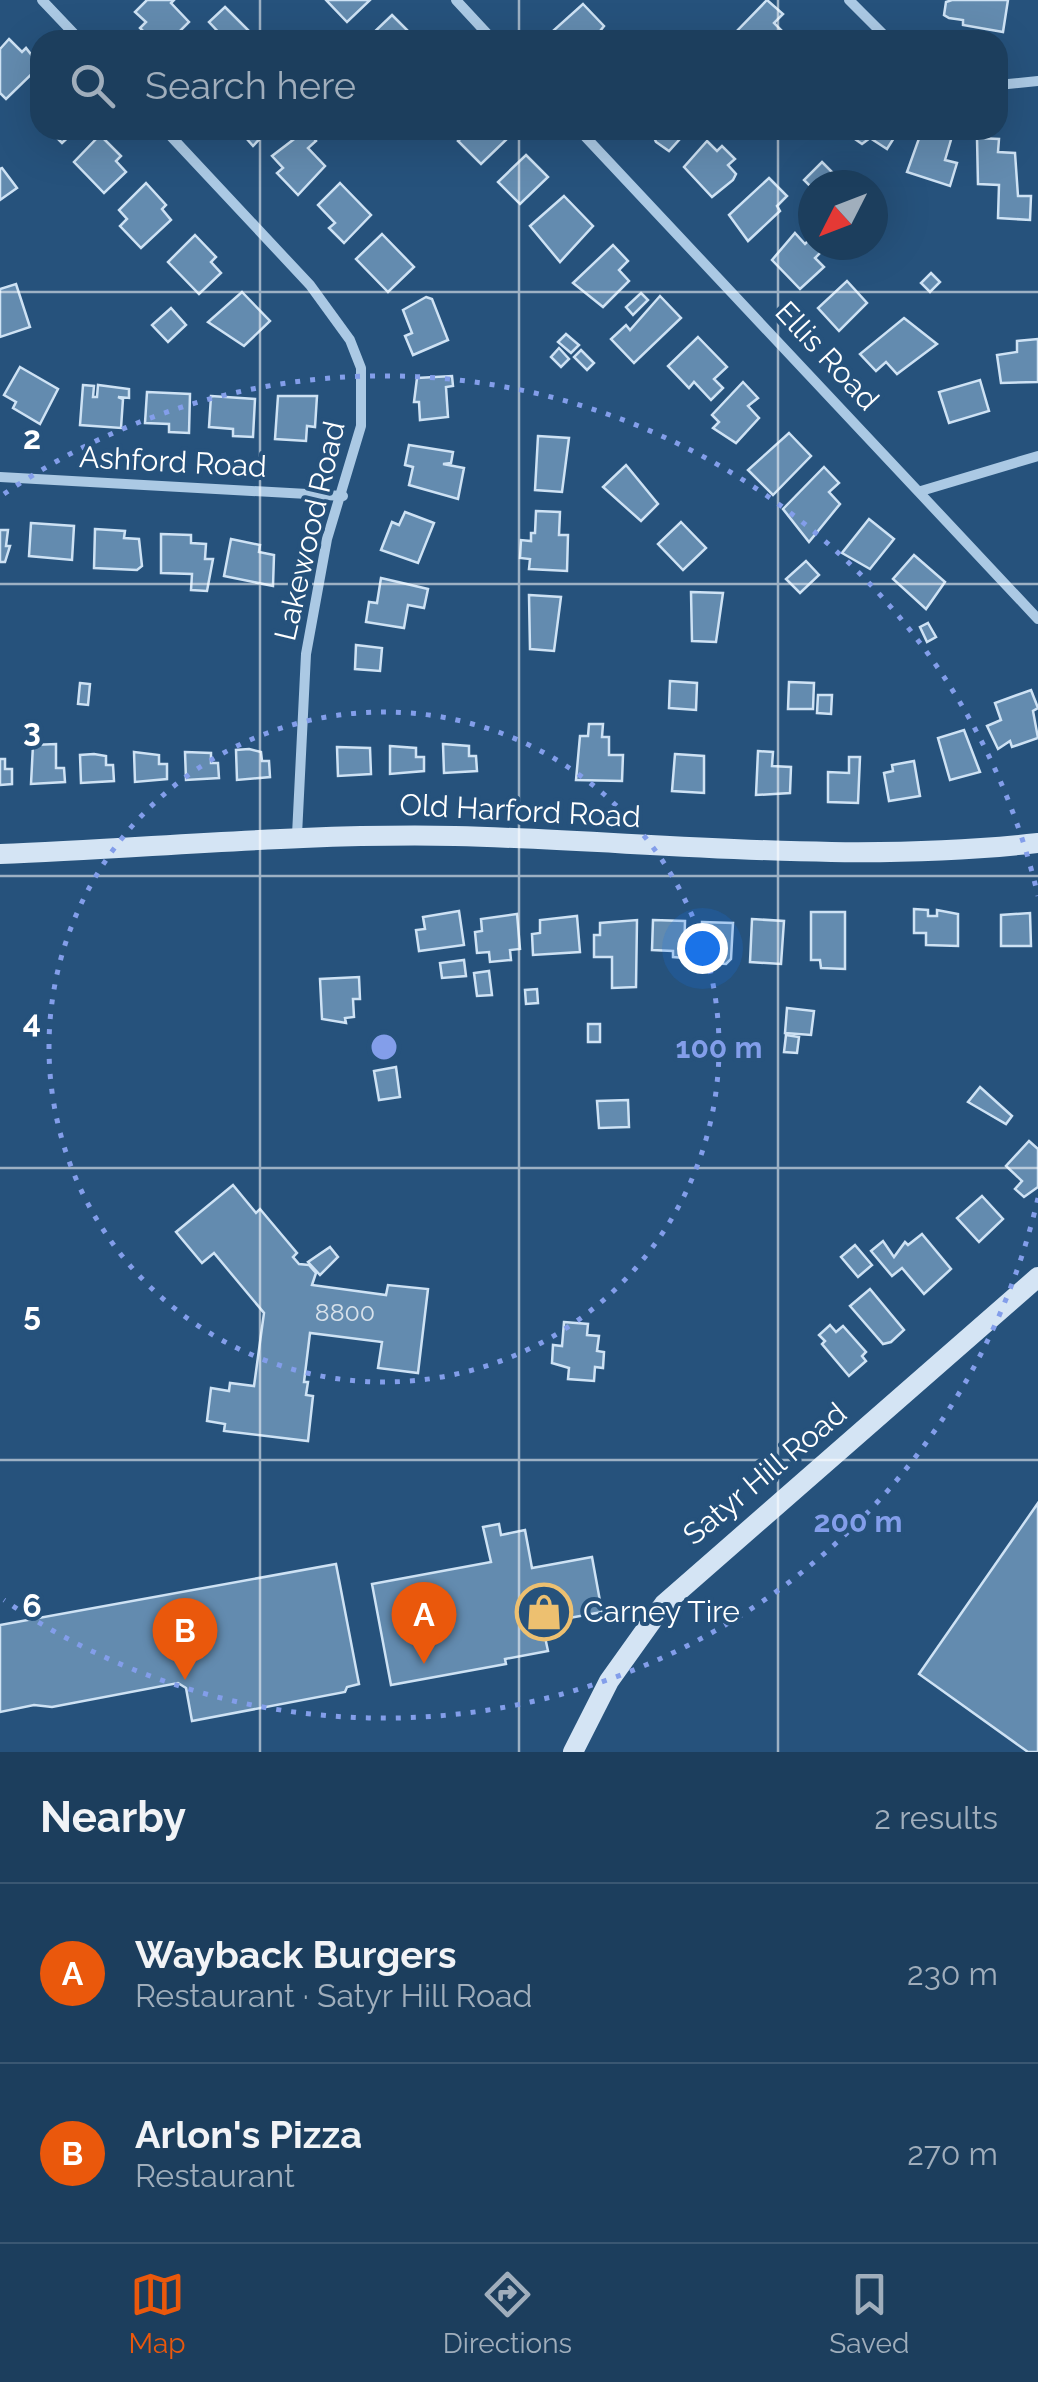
<!DOCTYPE html>
<html lang="en">
<head>
<meta charset="utf-8">
<style>
  body { margin:0; font-family:Raleway,sans-serif; background:#294966; color:#f1f3f6 }
  .compass { position:absolute; left:798px; top:170px; width:90px; height:90px; border-radius:50%; background:#1c3e5d; box-shadow:0 10px 40px #0002; rotate:228deg }
  .you { position:absolute; left:702px; top:948px; width:35px; height:35px; margin:-25px; border:8px solid #fff; border-radius:50%; background:#1a73e8; box-shadow:0 0 0 15px #1a73e833 }
  .badge { display:grid; place-items:center; width:65px; height:65px; border-radius:50%; background:#ea580c; color:#fff; font-size:32px; font-weight:700 }
  .pin { position:absolute; translate:-50% -82px; filter:drop-shadow(0 2px 5px #0008) }
  .pin::after { content:''; position:absolute; top:52px; width:35px; height:30px; background:inherit; clip-path:polygon(0 0,100% 0,50% 100%) }
  .list { margin:0; padding:0; list-style:none }
  h2 { display:flex; justify-content:space-between; align-items:center; height:130px; margin:0; padding:0 40px; font-size:42px }
  h2 small { font-size:32px; font-weight:400; color:#a0aebc }
  .list li { display:grid; grid-template-columns:65px 1fr auto; gap:30px; align-items:center; box-sizing:border-box; height:180px; padding:0 40px; border-top:2px solid #3a5772 }
  .list b { display:block; font-size:38px; white-space:nowrap }
  .list p { margin:0; font-size:32px; white-space:nowrap; color:#a0aebc }
  .list em { font-size:32px; font-style:normal; color:#a0aebc }
  .icon { flex:none; width:55px; height:55px; fill:none; stroke:currentColor; stroke-width:2; stroke-linecap:round; stroke-linejoin:round }
  .map { position:relative; flex:none; width:1038px; height:1752px; overflow:hidden }
  .search { position:absolute; background:#1c3e5d; box-shadow:0 10px 40px #0002; left:30px; right:30px; top:30px; height:110px; display:flex; align-items:center; gap:25px; box-sizing:border-box; padding:0 35px; border-radius:30px; color:#a0aebc; font-size:38px }
  .sheet { height:490px; background:#1c3e5d }
  nav { display:flex; justify-content:space-around; align-items:center; box-sizing:border-box; height:140px; border-top:2px solid #3a5772; background:#1c3e5d; font-size:28px; color:#a0aebc }
  nav a { display:grid; justify-items:center; gap:5px }
  nav .on { color:#ea580c }
  .map>svg:first-child { display:block }
</style>
</head>
<body>
<div class="map">
<svg width="1038" height="1752" viewBox="0 0 1038 1752">
  <rect width="100%" height="100%" fill="#26527c"/>
  <g fill="#638baf" stroke="#cee2f4" stroke-width="2.5">
    <path d="M 147,0 L 174,0 L 171,3 L 189,22 L 171,40 L 152,40 L 140,28 L 146,22 L 135,12 Z"/>
    <path d="M 326,0 L 370,0 L 347,22 Z"/>
    <path d="M 767,0 L 783,14 L 774,23 L 785,34 L 779,40 L 735,40 L 732,36 Z"/>
    <path d="M 952,0 L 1008,0 L 1003,32 L 963,25 L 963,20 L 949,18 L 944,15 L 946,2 Z"/>
    <path d="M 583,4 L 604,26 L 593,40 L 563,40 L 554,30 Z"/>
    <path d="M 225,7 L 252,34 L 246,40 L 226,40 L 209,22 Z"/>
    <path d="M 392,15 L 417,40 L 372,40 L 369,37 Z"/>
    <path d="M 9,39 L 22,52 L 26,48 L 40,66 L 6,99 L 0,93 L 0,49 Z"/>
    <path d="M 49,130 L 76,130 L 62,143 Z"/>
    <path d="M 239,130 L 268,130 L 253,146 Z"/>
    <path d="M 306,130 L 316,141 L 308,148 L 325,166 L 298,195 L 277,173 L 283,168 L 272,156 Z"/>
    <path d="M 470,130 L 502,130 L 509,137 L 481,164 L 458,141 Z"/>
    <path d="M 659,130 L 688,130 L 669,151 L 656,142 L 653,135 Z"/>
    <path d="M 842,130 L 899,130 L 887,149 L 870,138 L 862,144 Z"/>
    <path d="M 922,130 L 953,133 L 945,160 L 957,163 L 950,186 L 907,172 Z"/>
    <path d="M 100,135 L 121,156 L 116,161 L 126,172 L 104,193 L 74,162 Z"/>
    <path d="M 977,138 L 999,139 L 998,152 L 1015,153 L 1018,196 L 1031,196 L 1030,220 L 998,218 L 999,185 L 978,184 Z"/>
    <path d="M 707,141 L 717,151 L 722,146 L 735,159 L 728,165 L 736,174 L 733,180 L 712,197 L 684,167 Z"/>
    <path d="M 526,155 L 548,177 L 520,204 L 498,182 Z"/>
    <path d="M 822,162 L 835,175 L 813,189 L 804,180 Z"/>
    <path d="M 2,168 L 17,188 L 0,200 L 0,169 Z"/>
    <path d="M 769,178 L 787,196 L 777,206 L 780,211 L 748,241 L 729,215 Z"/>
    <path d="M 146,183 L 166,205 L 162,209 L 171,220 L 141,248 L 120,226 L 127,219 L 119,210 Z"/>
    <path d="M 340,183 L 371,215 L 344,243 L 329,228 L 335,223 L 318,205 Z"/>
    <path d="M 564,196 L 593,226 L 560,262 L 530,226 Z"/>
    <path d="M 795,233 L 805,244 L 810,239 L 822,251 L 815,258 L 824,267 L 800,289 L 772,260 Z"/>
    <path d="M 382,234 L 414,267 L 388,292 L 356,259 Z"/>
    <path d="M 195,235 L 216,257 L 211,262 L 221,273 L 199,294 L 168,262 Z"/>
    <path d="M 613,245 L 628,261 L 619,270 L 629,281 L 603,307 L 573,283 Z"/>
    <path d="M 931,273 L 940,282 L 930,292 L 921,283 Z"/>
    <path d="M 847,281 L 867,303 L 839,331 L 818,308 Z"/>
    <path d="M 16,284 L 30,327 L 0,337 L 0,289 Z"/>
    <path d="M 242,292 L 270,321 L 244,346 L 208,322 Z"/>
    <path d="M 641,293 L 648,300 L 633,315 L 626,307 Z"/>
    <path d="M 660,296 L 681,318 L 634,363 L 611,339 L 626,325 L 630,330 Z"/>
    <path d="M 426,297 L 432,299 L 448,340 L 413,355 L 405,336 L 412,333 L 403,310 Z"/>
    <path d="M 171,308 L 186,325 L 168,342 L 152,325 Z"/>
    <path d="M 904,318 L 937,344 L 897,374 L 886,362 L 876,371 L 860,354 Z"/>
    <path d="M 566,334 L 579,345 L 571,353 L 558,342 Z"/>
    <path d="M 698,337 L 727,367 L 714,379 L 723,388 L 711,400 L 694,382 L 689,388 L 668,366 Z"/>
    <path d="M 1038,339 L 1038,382 L 1001,383 L 997,355 L 1017,352 L 1017,341 Z"/>
    <path d="M 559,348 L 569,359 L 561,367 L 551,357 Z"/>
    <path d="M 581,350 L 594,363 L 587,370 L 574,357 Z"/>
    <path d="M 20,367 L 58,389 L 40,424 L 13,408 L 16,402 L 4,395 Z"/>
    <path d="M 452,376 L 453,386 L 446,387 L 448,417 L 420,420 L 419,402 L 414,402 L 417,378 Z"/>
    <path d="M 980,380 L 989,411 L 949,423 L 939,392 Z"/>
    <path d="M 743,382 L 758,398 L 748,406 L 759,418 L 736,443 L 713,428 L 719,422 L 712,415 Z"/>
    <path d="M 83,385 L 94,386 L 93,397 L 97,397 L 98,385 L 129,389 L 129,398 L 118,397 L 123,399 L 121,428 L 80,425 Z"/>
    <path d="M 147,392 L 190,394 L 189,433 L 169,432 L 169,424 L 145,423 Z"/>
    <path d="M 211,396 L 255,399 L 253,437 L 233,436 L 233,429 L 209,427 Z"/>
    <path d="M 278,396 L 317,396 L 315,427 L 307,426 L 306,441 L 275,439 Z"/>
    <path d="M 789,433 L 811,456 L 773,495 L 748,470 Z"/>
    <path d="M 538,436 L 569,438 L 562,492 L 535,490 Z"/>
    <path d="M 409,445 L 453,452 L 451,463 L 443,464 L 464,468 L 458,499 L 409,485 L 413,467 L 405,465 Z"/>
    <path d="M 626,465 L 658,504 L 641,521 L 603,487 Z"/>
    <path d="M 824,467 L 839,483 L 829,492 L 840,504 L 809,542 L 783,509 Z"/>
    <path d="M 536,511 L 560,512 L 559,535 L 568,535 L 567,571 L 529,569 L 530,559 L 520,558 L 521,540 L 531,541 L 531,533 L 535,533 Z"/>
    <path d="M 405,512 L 434,523 L 418,563 L 381,550 L 392,522 L 399,525 Z"/>
    <path d="M 869,519 L 894,539 L 870,569 L 842,553 Z"/>
    <path d="M 681,522 L 706,548 L 683,570 L 658,544 Z"/>
    <path d="M 31,523 L 74,526 L 72,560 L 29,556 Z"/>
    <path d="M 95,529 L 125,531 L 124,538 L 139,539 L 142,566 L 137,570 L 94,568 Z"/>
    <path d="M 0,530 L 8,530 L 6,546 L 10,546 L 5,562 L 0,562 Z"/>
    <path d="M 161,534 L 191,535 L 191,543 L 206,544 L 205,559 L 213,559 L 207,591 L 191,590 L 192,574 L 161,573 Z"/>
    <path d="M 231,539 L 260,545 L 259,552 L 274,555 L 273,586 L 224,576 Z"/>
    <path d="M 914,555 L 945,582 L 926,609 L 893,579 Z"/>
    <path d="M 806,561 L 819,575 L 800,593 L 786,579 Z"/>
    <path d="M 381,578 L 428,589 L 424,608 L 408,605 L 404,628 L 366,622 L 369,602 L 377,603 Z"/>
    <path d="M 691,592 L 723,593 L 716,642 L 692,641 Z"/>
    <path d="M 529,595 L 561,597 L 554,651 L 530,649 Z"/>
    <path d="M 928,623 L 936,637 L 927,642 L 920,627 Z"/>
    <path d="M 356,645 L 382,648 L 380,671 L 355,669 Z"/>
    <path d="M 670,681 L 697,683 L 696,710 L 669,708 Z"/>
    <path d="M 789,682 L 814,683 L 813,709 L 788,709 Z"/>
    <path d="M 80,683 L 90,684 L 88,705 L 78,704 Z"/>
    <path d="M 1031,690 L 1038,708 L 1033,711 L 1038,738 L 1012,747 L 1010,741 L 998,749 L 987,726 L 1001,720 L 995,703 Z"/>
    <path d="M 818,695 L 832,695 L 831,714 L 817,713 Z"/>
    <path d="M 589,724 L 603,724 L 602,737 L 609,737 L 609,755 L 623,755 L 622,781 L 576,780 L 580,736 L 588,736 Z"/>
    <path d="M 964,730 L 980,772 L 950,780 L 938,738 Z"/>
    <path d="M 56,744 L 56,768 L 64,768 L 65,782 L 31,784 L 33,745 Z"/>
    <path d="M 443,744 L 469,746 L 469,756 L 476,756 L 477,771 L 444,773 Z"/>
    <path d="M 390,746 L 416,748 L 416,757 L 424,757 L 424,771 L 390,774 Z"/>
    <path d="M 337,747 L 370,748 L 371,774 L 338,776 Z"/>
    <path d="M 249,749 L 261,752 L 262,761 L 269,761 L 270,777 L 237,780 L 236,750 Z"/>
    <path d="M 758,751 L 773,752 L 772,766 L 791,767 L 790,793 L 756,795 Z"/>
    <path d="M 134,752 L 159,755 L 159,764 L 167,764 L 167,779 L 135,782 Z"/>
    <path d="M 185,752 L 211,753 L 211,763 L 218,763 L 219,778 L 186,780 Z"/>
    <path d="M 94,754 L 106,756 L 106,765 L 113,765 L 114,781 L 81,783 L 80,755 Z"/>
    <path d="M 675,754 L 704,756 L 704,793 L 672,791 Z"/>
    <path d="M 849,757 L 860,757 L 858,803 L 828,802 L 828,772 L 849,773 Z"/>
    <path d="M 0,759 L 5,759 L 5,769 L 12,769 L 12,784 L 0,785 Z"/>
    <path d="M 914,761 L 920,796 L 889,801 L 884,773 L 893,771 L 892,765 Z"/>
    <path d="M 914,909 L 928,910 L 928,916 L 937,916 L 937,910 L 958,914 L 958,946 L 926,945 L 926,933 L 914,933 Z"/>
    <path d="M 459,911 L 464,945 L 419,951 L 416,930 L 425,929 L 423,917 Z"/>
    <path d="M 811,912 L 845,912 L 845,969 L 821,968 L 820,960 L 811,960 Z"/>
    <path d="M 1030,913 L 1031,946 L 1001,946 L 1001,915 Z"/>
    <path d="M 517,914 L 520,949 L 510,950 L 511,960 L 490,962 L 489,952 L 477,953 L 475,932 L 482,931 L 481,919 Z"/>
    <path d="M 577,916 L 580,952 L 533,955 L 532,934 L 540,933 L 540,920 Z"/>
    <path d="M 752,919 L 784,921 L 781,964 L 750,962 Z"/>
    <path d="M 637,920 L 636,987 L 612,988 L 612,957 L 594,957 L 594,935 L 600,935 L 600,923 Z"/>
    <path d="M 653,920 L 685,921 L 684,958 L 673,957 L 673,951 L 652,950 Z"/>
    <path d="M 702,922 L 733,923 L 731,959 L 726,964 L 700,962 Z"/>
    <path d="M 464,960 L 466,976 L 442,978 L 440,963 Z"/>
    <path d="M 489,971 L 492,995 L 477,996 L 474,973 Z"/>
    <path d="M 359,977 L 360,999 L 353,999 L 354,1017 L 345,1018 L 346,1023 L 322,1019 L 320,979 Z"/>
    <path d="M 537,989 L 538,1003 L 526,1004 L 525,990 Z"/>
    <path d="M 787,1008 L 814,1011 L 811,1035 L 785,1033 Z"/>
    <rect x="588" y="1024" width="12" height="18"/>
    <path d="M 786,1035 L 799,1037 L 797,1053 L 784,1052 Z"/>
    <path d="M 396,1067 L 400,1097 L 379,1100 L 374,1071 Z"/>
    <path d="M 980,1087 L 1012,1116 L 1006,1124 L 968,1102 Z"/>
    <path d="M 628,1100 L 629,1127 L 599,1128 L 597,1101 Z"/>
    <path d="M 1029,1141 L 1038,1149 L 1038,1187 L 1024,1197 L 1015,1189 L 1022,1181 L 1006,1166 Z"/>
    <path d="M 233,1185 L 256,1213 L 260,1209 L 297,1253 L 293,1257 L 299,1264 L 309,1265 L 316,1273 L 312,1285 L 386,1295 L 388,1285 L 428,1289 L 418,1373 L 378,1368 L 382,1342 L 310,1333 L 304,1382 L 308,1382 L 306,1395 L 313,1396 L 308,1441 L 224,1431 L 225,1424 L 207,1421 L 211,1388 L 229,1391 L 230,1383 L 254,1386 L 264,1313 L 214,1253 L 202,1263 L 176,1232 Z"/>
    <path d="M 982,1196 L 1003,1219 L 979,1242 L 957,1218 Z"/>
    <path d="M 922,1234 L 951,1269 L 924,1294 L 902,1268 L 892,1276 L 871,1251 L 883,1241 L 894,1257 L 905,1242 L 908,1245 Z"/>
    <path d="M 855,1245 L 872,1265 L 858,1277 L 841,1257 Z"/>
    <path d="M 330,1247 L 338,1257 L 320,1275 L 308,1262 Z"/>
    <path d="M 870,1289 L 904,1330 L 891,1342 L 883,1344 L 850,1306 Z"/>
    <path d="M 564,1322 L 588,1324 L 587,1335 L 599,1336 L 597,1351 L 604,1352 L 603,1368 L 595,1367 L 594,1381 L 568,1379 L 569,1368 L 552,1363 L 553,1345 L 562,1346 Z"/>
    <path d="M 830,1325 L 836,1332 L 843,1326 L 866,1352 L 862,1356 L 866,1361 L 849,1376 L 822,1344 L 825,1341 L 819,1335 Z"/>
    <path d="M 1038,1503 L 1038,1752 L 1028,1752 L 919,1674 Z"/>
    <path d="M 499,1524 L 501,1535 L 525,1530 L 532,1568 L 592,1557 L 602,1612 L 542,1623 L 548,1651 L 505,1659 L 506,1664 L 391,1685 L 372,1584 L 491,1562 L 483,1527 Z"/>
    <path d="M 336,1564 L 359,1684 L 347,1687 L 345,1692 L 192,1721 L 186,1688 L 178,1683 L 52,1707 L 34,1705 L 0,1712 L 0,1625 Z"/>
  </g>
  <g fill="none" stroke-linecap="round" stroke-linejoin="round">
    <g stroke="#abc9e4" stroke-width="10">
      <path d="M 42,0 L 80,40"/>
      <path d="M 456,0 L 493,40"/>
      <path d="M 849,0 L 889,40"/>
      <path d="M 998,85 L 1038,81"/>
      <path d="M 165,130 L 310,285 L 350,340 L 361,368 L 361,426 L 327,539 L 306,654 L 297,835"/>
      <path d="M 579,130 L 1038,619"/>
      <path d="M 0,477 L 343,496"/>
      <path d="M 921,491 L 1038,456"/>
    </g>
    <g stroke="#d4e4f4" stroke-width="20">
      <path d="M 0,854 C 152,848 302,833 455,836 C 650,841 842,865 1038,843"/>
      <path d="M 573,1752 L 609,1681 L 664,1604 L 1038,1277"/>
    </g>
  </g>
  <path fill="none" stroke="#fff" stroke-width="2.5" stroke-opacity="0.55" d="M 260,0 L 260,40M 519,0 L 519,40M 778,0 L 778,40M 260,130 L 260,1752M 519,130 L 519,1752M 778,130 L 778,1752M 0,292 L 1038,292M 0,584 L 1038,584M 0,876 L 1038,876M 0,1168 L 1038,1168M 0,1460 L 1038,1460"/>
  <g fill="none" stroke="#839eea" stroke-width="5" stroke-dasharray="5 10">
    <circle cx="384" cy="1047" r="335"/>
    <path d="M1038 1198A671 671 0 0 1 4 1600M4 494A671 671 0 0 1 1038 896"/>
  </g>
  <defs>
    <g id="shop-ring" transform="scale(2.875)"><circle r="9.5" fill="#26527c" stroke="#edc070" stroke-width="1.5"/><path d="M-5-2.5h2.3a2.7 3.5 0 0 1 5.4 0H5L5.5 6h-11ZM-1.5-2.5h3a1.5 2.3 0 0 0-3 0Z" fill="#edc070"/></g>
  </defs>
  <g fill-rule="evenodd">
    <use href="#shop-ring" x="544" y="1612"/>
  </g>
  <g text-anchor="middle" stroke-width="8" stroke-linejoin="round" paint-order="stroke">
    <g font-size="25" fill="#d8e2eb">
      <text x="345" y="1321">8800</text>
    </g>
    <g font-size="30" fill="#fff" stroke="#26527c">
      <text transform="translate(827 356) rotate(47)" y="10">Ellis Road</text>
      <text transform="translate(173 462) rotate(3)" y="10">Ashford Road</text>
      <text transform="translate(310 531) rotate(-77)" y="10">Lakewood Road</text>
      <text transform="translate(520 811) rotate(3)" y="10">Old Harford Road</text>
      <text transform="translate(765 1474) rotate(-40)" y="10">Satyr Hill Road</text>
    </g>
    <g font-size="30" fill="#fff" stroke="#26527c" text-anchor="start">
      <text x="583" y="1622">Carney Tire</text>
    </g>
  </g>
  <g font-size="32" text-anchor="middle" font-weight="bold" fill="#fff" stroke="#26527c" stroke-width="8" stroke-linejoin="round" paint-order="stroke">
    <text x="32" y="449">2</text>
    <text x="32" y="741">3</text>
    <text x="32" y="1033">4</text>
    <text x="32" y="1325">5</text>
    <text x="32" y="1617">6</text>
  </g>
  <circle cx="384" cy="1047" r="15" fill="#839eea" stroke="#26527c" stroke-width="5"/>
  <g font-size="30" text-anchor="middle" font-weight="bold" fill="#839eea" stroke="#26527c" stroke-width="8" stroke-linejoin="round" paint-order="stroke">
    <text x="719" y="1058">100 m</text>
    <text x="858" y="1532">200 m</text>
  </g>
</svg>
<svg class="compass" viewBox="-18 -18 36 36"><path d="M0-13l5 13h-10z" fill="#e53935"/><path d="M0 13l5-13h-10z" fill="#a0aebc"/></svg>
<div class="you"></div>
<div class="pin badge" style="left:424px;top:1664px">A</div>
<div class="pin badge" style="left:185px;top:1680px">B</div>
<div class="search"><svg class="icon" aria-label="search" viewBox="0 0 24 24"><circle cx="10" cy="10" r="6"/><path d="M15 15l6 6"/></svg>Search here</div>
</div>
<section class="sheet">
<h2>Nearby<small>2 results</small></h2>
<ul class="list">
<li><span class="badge">A</span><div><b>Wayback Burgers</b><p>Restaurant · Satyr Hill Road</p></div><em>230 m</em></li>
<li><span class="badge">B</span><div><b>Arlon's Pizza</b><p>Restaurant</p></div><em>270 m</em></li>
</ul>
</section>
<nav>
<a class="on"><svg class="icon" aria-label="map" viewBox="0 0 24 24"><path d="M3 6l6-2 6 2 6-2v14l-6 2-6-2-6 2zM9 4v14M15 6v14"/></svg>Map</a>
<a><svg class="icon" aria-label="directions" viewBox="0 0 24 24"><path d="M12 3l9 9-9 9-9-9zM9 14v-3h6M13 9l2 2-2 2"/></svg>Directions</a>
<a><svg class="icon" aria-label="saved" viewBox="0 0 24 24"><path d="M7 4h10v16l-5-4-5 4z"/></svg>Saved</a>
</nav>
</body>
</html>
